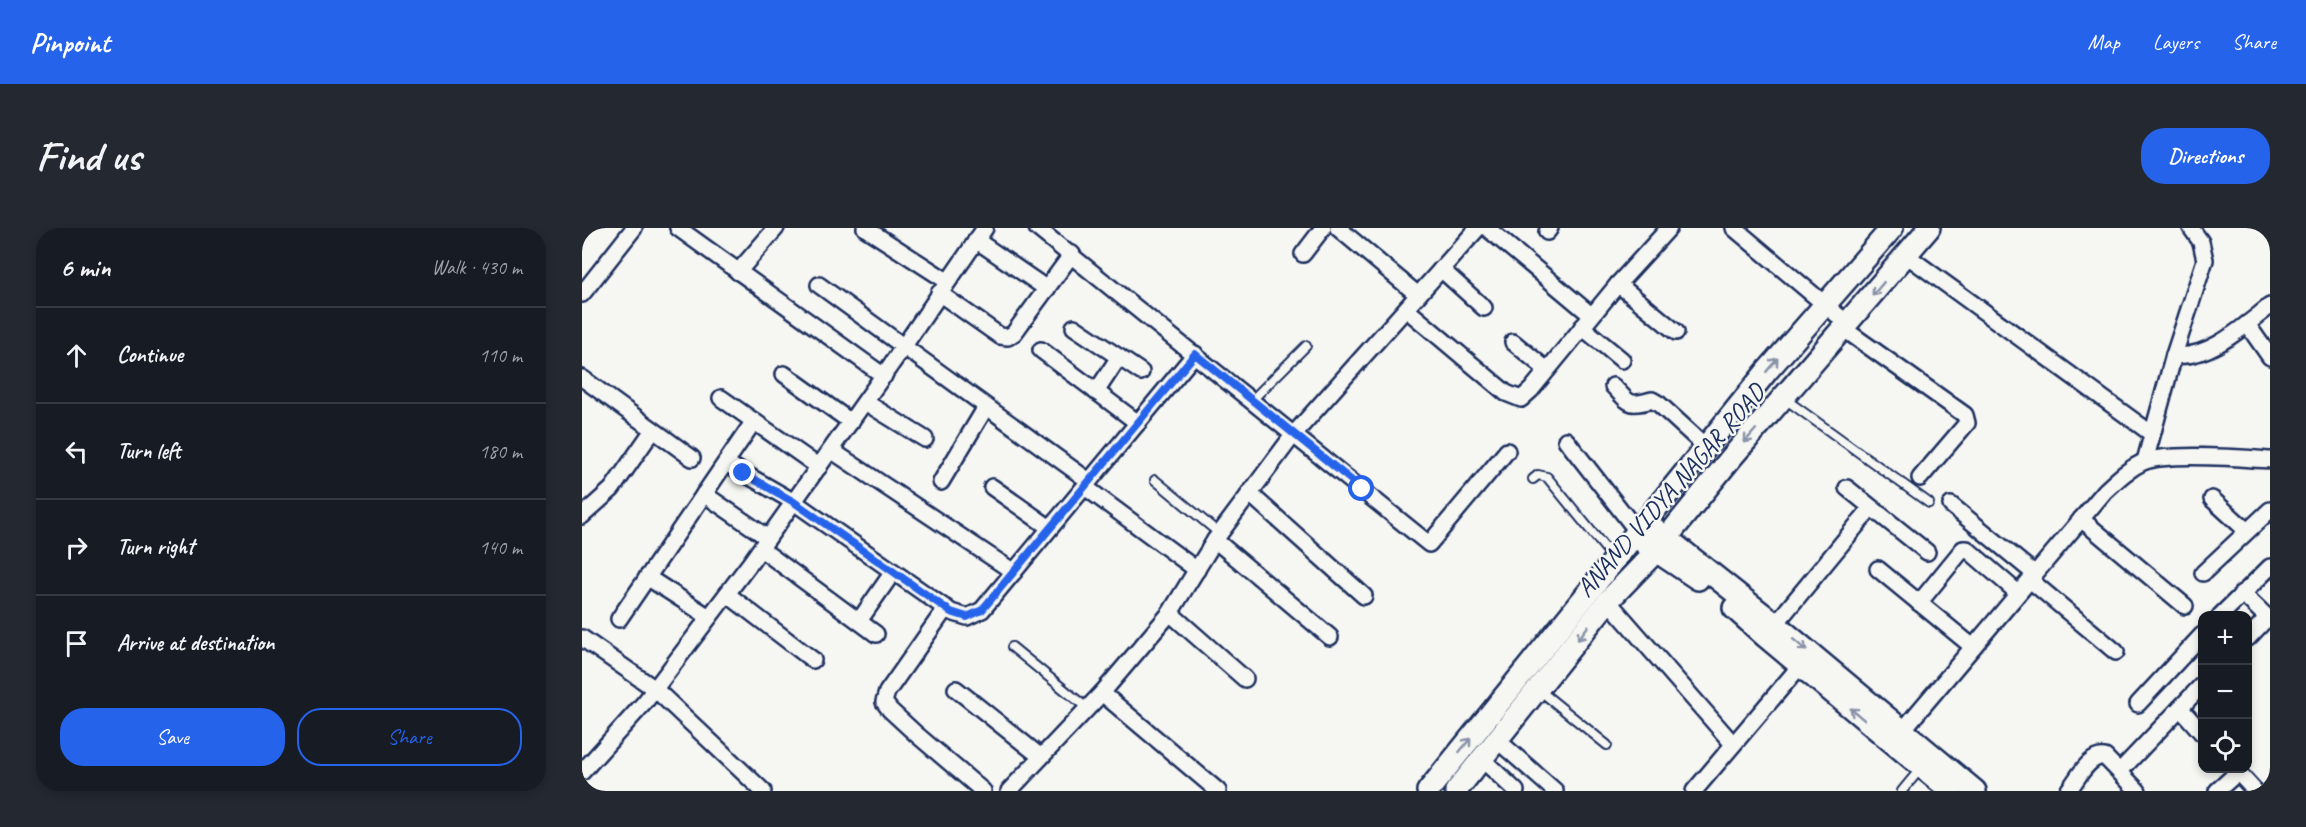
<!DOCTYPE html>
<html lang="en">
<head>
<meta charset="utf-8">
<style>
  body { margin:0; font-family:Caveat,sans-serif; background:#242831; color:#f1f3f6 }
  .controls { position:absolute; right:18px; bottom:18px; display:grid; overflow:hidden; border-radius:12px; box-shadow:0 3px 9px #0003 }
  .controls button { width:54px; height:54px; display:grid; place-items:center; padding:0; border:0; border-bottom:2px solid #363941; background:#171b24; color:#f1f3f6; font:30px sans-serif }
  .stop { position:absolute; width:18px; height:18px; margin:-14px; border:4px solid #2563eb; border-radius:50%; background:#fff }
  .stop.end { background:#2563eb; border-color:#fff; box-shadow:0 2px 6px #0008 }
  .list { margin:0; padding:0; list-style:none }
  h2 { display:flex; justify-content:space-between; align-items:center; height:78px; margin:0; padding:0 24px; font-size:26px }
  h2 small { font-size:20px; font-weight:400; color:#9ea1a6 }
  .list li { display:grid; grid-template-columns:39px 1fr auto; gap:18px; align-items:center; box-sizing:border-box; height:96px; padding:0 24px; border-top:2px solid #363941 }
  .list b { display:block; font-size:22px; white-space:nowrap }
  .list em { font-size:20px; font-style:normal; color:#9ea1a6 }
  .actions { display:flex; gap:12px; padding:18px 24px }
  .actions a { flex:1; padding:14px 0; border:2px solid #2563eb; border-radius:24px; text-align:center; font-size:21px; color:#2563eb }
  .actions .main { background:#2563eb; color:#fff }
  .icon { flex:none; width:33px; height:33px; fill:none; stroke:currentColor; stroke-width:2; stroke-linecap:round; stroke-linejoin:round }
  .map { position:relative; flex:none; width:1688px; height:563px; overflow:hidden; border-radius:24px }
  header { display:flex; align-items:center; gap:36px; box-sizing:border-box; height:84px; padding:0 30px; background:#2563eb; color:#fff }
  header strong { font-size:28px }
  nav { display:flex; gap:33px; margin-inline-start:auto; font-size:21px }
  .intro { display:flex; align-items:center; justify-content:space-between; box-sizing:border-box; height:144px; padding:0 36px }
  h1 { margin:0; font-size:42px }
  .button { padding:15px 27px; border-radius:24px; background:#2563eb; color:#fff; font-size:21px; font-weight:700 }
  main { display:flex; gap:36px; padding:0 36px }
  aside { flex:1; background:#171b24; border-radius:24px; box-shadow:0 3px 9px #0003 }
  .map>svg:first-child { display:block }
</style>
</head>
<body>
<header>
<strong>Pinpoint</strong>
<nav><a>Map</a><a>Layers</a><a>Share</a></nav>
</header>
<div class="intro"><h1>Find us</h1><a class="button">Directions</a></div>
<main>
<aside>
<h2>6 min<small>Walk · 430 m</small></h2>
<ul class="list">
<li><svg class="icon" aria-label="ahead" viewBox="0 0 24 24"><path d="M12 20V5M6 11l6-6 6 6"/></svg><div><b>Continue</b></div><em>110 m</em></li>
<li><svg class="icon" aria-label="left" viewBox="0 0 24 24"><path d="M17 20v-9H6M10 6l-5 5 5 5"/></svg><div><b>Turn left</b></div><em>180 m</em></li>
<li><svg class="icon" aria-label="right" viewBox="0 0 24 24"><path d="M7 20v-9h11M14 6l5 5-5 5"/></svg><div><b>Turn right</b></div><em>140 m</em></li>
<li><svg class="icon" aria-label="arrive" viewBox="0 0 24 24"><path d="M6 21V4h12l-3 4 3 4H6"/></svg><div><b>Arrive at destination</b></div></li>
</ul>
<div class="actions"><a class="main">Save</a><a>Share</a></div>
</aside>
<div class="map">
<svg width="1688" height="563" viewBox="0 0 1688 563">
  <rect width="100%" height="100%" fill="#f6f6f2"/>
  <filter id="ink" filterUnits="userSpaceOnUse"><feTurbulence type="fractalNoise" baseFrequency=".0167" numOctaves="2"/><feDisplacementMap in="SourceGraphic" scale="12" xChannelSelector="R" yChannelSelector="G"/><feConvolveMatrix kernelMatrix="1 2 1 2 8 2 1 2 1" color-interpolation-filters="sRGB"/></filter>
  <g filter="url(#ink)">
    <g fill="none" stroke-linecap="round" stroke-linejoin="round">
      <g stroke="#1b2f5e" stroke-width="12">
        <g id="lane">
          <path d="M 1203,171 L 1347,275"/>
          <path d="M 670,172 L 724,118"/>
          <path d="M 951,251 L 956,247 L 965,249 L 1031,330"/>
          <path d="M 573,252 L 638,306"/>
          <path d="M 430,419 L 506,481"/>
          <path d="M 956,461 L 1025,517"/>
          <path d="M 1320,563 L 1339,540"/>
        </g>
      </g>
      <g stroke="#1b2f5e" stroke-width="20">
        <g id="street">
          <path d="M 96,0 L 302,148"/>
          <path d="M 283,0 L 365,53"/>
          <path d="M 455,0 L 847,316 L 925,223"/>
          <path d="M 756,0 L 836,67"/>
          <path d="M 905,0 L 1009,87"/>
          <path d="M 1152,0 L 1266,96"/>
          <path d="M 965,4 L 968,0"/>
          <path d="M 394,12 L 465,61"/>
          <path d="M 721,26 L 741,0"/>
          <path d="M 1324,27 L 1570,206"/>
          <path d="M 859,41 L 902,80"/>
          <path d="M 156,44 L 194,0"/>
          <path d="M 1036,56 L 1094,104"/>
          <path d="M 237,57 L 507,253"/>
          <path d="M 357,65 L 418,108 L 426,109 L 432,105 L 490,26"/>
          <path d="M 0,66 L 52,0"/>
          <path d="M 824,81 L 924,165 L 939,171 L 949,162 L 1036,56 L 1087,0"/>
          <path d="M 1665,96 L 1688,129"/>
          <path d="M 492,99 L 559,144"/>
          <path d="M 1000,99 L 1040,132"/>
          <path d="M 1262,101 L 1383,187 L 1385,195 L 1338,250"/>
          <path d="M 931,114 L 965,142"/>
          <path d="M 459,122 L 556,195"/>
          <path d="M 1592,127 C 1626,132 1662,98 1688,78"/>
          <path d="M 202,146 L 269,194"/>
          <path d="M 0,150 L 110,230"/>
          <path d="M 1031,158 C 1048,175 1045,179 1070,172 L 1077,176 L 1124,219"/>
          <path d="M 514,164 L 537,129"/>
          <path d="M 139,170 L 237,239"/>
          <path d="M 283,174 L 343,211"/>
          <path d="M 984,212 L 1055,303"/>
          <path d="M 249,222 L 432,344"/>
          <path d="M 1563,233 L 1592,127 L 1623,32 L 1619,14 L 1609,0"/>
          <path d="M 144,235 L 212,274 L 369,384 L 385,389 L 400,382 L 613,126"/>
          <path d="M 359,254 L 404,179"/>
          <path d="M 410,259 L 468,300"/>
          <path d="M 503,259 L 615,342"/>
          <path d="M 1265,260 L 1345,324"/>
          <path d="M 667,265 L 782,368"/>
          <path d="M 122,266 L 186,310"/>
          <path d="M 1630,271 L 1665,303"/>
          <path d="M 1369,277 L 1453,346"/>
          <path d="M 0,288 L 30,261 L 71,202"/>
          <path d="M 1499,291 L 1603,378"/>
          <path d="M 633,312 L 748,409"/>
          <path d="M 179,321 L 294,406"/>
          <path d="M 1296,341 L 1391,419"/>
          <path d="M 1621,345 L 1688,282"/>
          <path d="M 65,349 L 127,389"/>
          <path d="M 1448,352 L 1534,424"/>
          <path d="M 1660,365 L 1688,392"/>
          <path d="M 145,366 L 231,432"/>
          <path d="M 1026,373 L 1151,516"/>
          <path d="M 1337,375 L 1381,321 L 1385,321 L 1436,365"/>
          <path d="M 364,380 L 305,464 L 302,474 L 308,482 L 334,506 L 401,563"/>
          <path d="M 588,385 L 663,451"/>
          <path d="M 1638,388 L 1688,339"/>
          <path d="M 37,391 L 172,193"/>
          <path d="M 277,393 L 311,344"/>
          <path d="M 1187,404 L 1289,280"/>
          <path d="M 0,410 L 73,461 L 181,563"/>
          <path d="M 1666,410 L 1685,390"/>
          <path d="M 374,461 L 459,529"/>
          <path d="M 520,465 L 636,563"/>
          <path d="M 1556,476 L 1620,407"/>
          <path d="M 1598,480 L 1620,505"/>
          <path d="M 1315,509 L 1523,263 C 1535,252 1546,241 1561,234 C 1583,224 1661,230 1688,232"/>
          <path d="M 914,511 L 973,563"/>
          <path d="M 899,530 L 934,563"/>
          <path d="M 1652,540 L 1673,563"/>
          <path d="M 1538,543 L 1620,457"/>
          <path d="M 0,544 L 63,474 L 169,334 L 313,131 L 403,0"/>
          <path d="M 427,563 L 520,465 L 588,385 L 633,312 L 712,206 L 896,0"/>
          <path d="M 1112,563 L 1218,438"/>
          <path d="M 1486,563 C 1495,552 1507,526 1523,529 L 1556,563"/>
          <path d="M 1635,563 L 1656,544"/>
        </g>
      </g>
      <g stroke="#1b2f5e" stroke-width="26">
        <g id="secondary">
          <path d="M 1073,301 L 1193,396 L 1393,563"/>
          <path d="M 1062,315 L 1116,351"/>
          <path d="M 1152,380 L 1183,408 L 1369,563"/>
          <path d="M 846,563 L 1185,143 L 1310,0"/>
          <path d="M 874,563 L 1026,373 L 1074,323 L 1149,230 L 1347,0"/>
        </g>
      </g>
      <use href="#lane" stroke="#f6f6f2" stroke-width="8"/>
      <use href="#street" stroke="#f6f6f2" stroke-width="15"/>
      <use href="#secondary" stroke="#f6f6f2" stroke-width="21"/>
    </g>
    <defs><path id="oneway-shaft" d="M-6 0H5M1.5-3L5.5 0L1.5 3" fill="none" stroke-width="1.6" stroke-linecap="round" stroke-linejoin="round" transform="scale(1.5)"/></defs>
    <g stroke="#8892a8">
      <use href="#oneway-shaft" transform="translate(1296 61) rotate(130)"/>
      <use href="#oneway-shaft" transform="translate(1190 137) rotate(-50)"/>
      <use href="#oneway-shaft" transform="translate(1168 208) rotate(131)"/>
      <use href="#oneway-shaft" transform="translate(1001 405) rotate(127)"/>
      <use href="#oneway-shaft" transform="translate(1218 417) rotate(40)"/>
      <use href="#oneway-shaft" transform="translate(1275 486) rotate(-140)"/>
      <use href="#oneway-shaft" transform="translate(883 517) rotate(-51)"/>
    </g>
  </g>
  <g fill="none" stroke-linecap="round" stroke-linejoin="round" filter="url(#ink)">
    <path stroke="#2563eb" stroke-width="8" d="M 161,245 L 212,274 L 369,384 L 385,389 L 400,382 L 613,126 L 780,261"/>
  </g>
  <g text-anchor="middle" stroke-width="5" stroke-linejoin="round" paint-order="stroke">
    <g font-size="26" fill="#1b2f5e" stroke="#f6f6f2">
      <text transform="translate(1088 262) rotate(-49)" y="9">ANAND VIDYA NAGAR ROAD</text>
    </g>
  </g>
</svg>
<div class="controls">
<button>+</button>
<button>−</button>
<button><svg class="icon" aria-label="locate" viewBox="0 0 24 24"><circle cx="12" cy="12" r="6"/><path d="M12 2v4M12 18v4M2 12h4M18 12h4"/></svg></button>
</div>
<div class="stop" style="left:780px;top:261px"></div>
<div class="stop end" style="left:161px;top:245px"></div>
</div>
</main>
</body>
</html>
